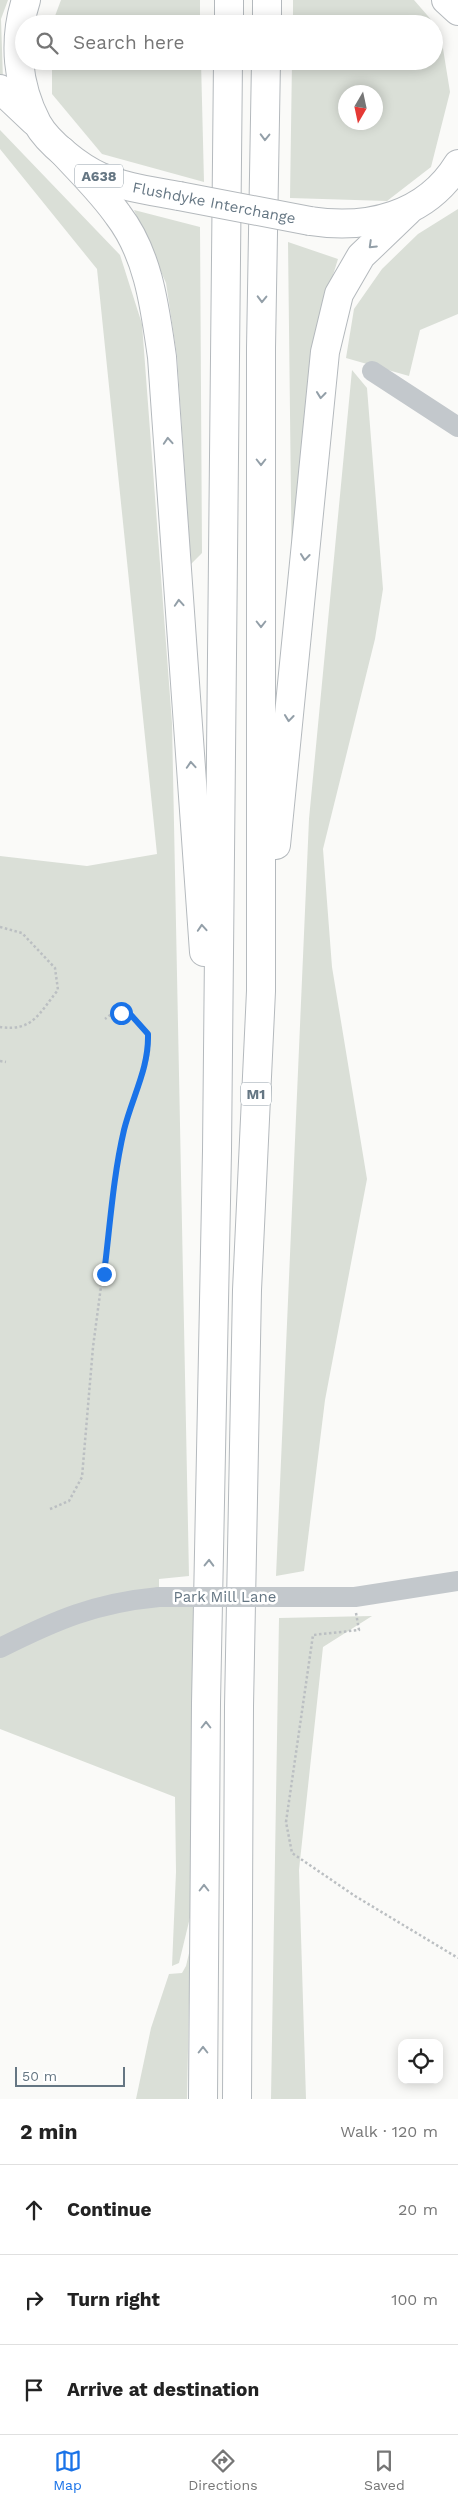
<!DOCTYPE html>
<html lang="en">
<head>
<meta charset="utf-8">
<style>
  body { margin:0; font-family:"Work Sans",sans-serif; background:#f6f6f6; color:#222 }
  .controls { position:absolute; right:15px; bottom:15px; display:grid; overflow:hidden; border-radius:10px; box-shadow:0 2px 12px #0003 }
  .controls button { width:45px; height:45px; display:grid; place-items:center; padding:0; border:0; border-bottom:1px solid #e0e0e0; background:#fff; color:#222; font:25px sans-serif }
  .compass { position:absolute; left:338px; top:85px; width:45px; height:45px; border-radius:50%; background:#fff; box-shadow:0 2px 12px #0003; rotate:189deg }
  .scale { position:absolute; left:15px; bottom:12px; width:110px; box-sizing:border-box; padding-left:5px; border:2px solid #657683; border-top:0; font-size:14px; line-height:18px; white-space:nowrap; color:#657683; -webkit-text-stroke:4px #fff; paint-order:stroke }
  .stop { position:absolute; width:15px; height:15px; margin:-11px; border:4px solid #1a73e8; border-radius:50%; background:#fff }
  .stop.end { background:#1a73e8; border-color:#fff; box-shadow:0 1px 5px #0008 }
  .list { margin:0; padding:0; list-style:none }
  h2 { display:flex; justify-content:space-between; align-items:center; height:65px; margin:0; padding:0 20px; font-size:21px }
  h2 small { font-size:16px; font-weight:400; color:#767676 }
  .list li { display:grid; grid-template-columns:32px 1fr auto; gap:15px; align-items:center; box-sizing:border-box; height:90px; padding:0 20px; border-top:1px solid #e0e0e0 }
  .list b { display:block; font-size:19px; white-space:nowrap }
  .list em { font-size:16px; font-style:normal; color:#767676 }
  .icon { flex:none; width:28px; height:28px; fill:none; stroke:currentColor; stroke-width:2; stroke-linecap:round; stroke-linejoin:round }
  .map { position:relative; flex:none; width:458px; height:2099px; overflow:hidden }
  .search { position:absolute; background:#fff; box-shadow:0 2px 12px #0003; left:15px; right:15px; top:15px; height:55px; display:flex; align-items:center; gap:12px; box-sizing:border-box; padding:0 18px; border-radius:28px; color:#767676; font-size:19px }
  .sheet { height:335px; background:#fff }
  nav { display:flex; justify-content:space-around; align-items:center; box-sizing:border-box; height:70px; border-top:1px solid #e0e0e0; background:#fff; font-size:14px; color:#767676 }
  nav a { display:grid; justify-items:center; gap:2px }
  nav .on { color:#1a73e8 }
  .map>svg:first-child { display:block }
</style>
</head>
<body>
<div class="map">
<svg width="458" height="2099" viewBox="0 0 458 2099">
  <rect width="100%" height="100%" fill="#fafaf8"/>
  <g fill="#dadfd7" fill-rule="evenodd">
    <path d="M 0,0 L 8,0 L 1,19 L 3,80 L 0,77 Z"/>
    <path d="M 61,0 L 200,0 L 200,24 L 52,24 Z"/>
    <path d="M 293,0 L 414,0 L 440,30 L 450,92 L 431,167 L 387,201 L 290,198 L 292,61 L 434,61 L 434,24 L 293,24 ZM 346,92 L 376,92 L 376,122 L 346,122 Z"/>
    <path d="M 52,61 L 201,61 L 204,182 L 102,154 L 52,94 Z"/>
    <path d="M 0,130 L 120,255 L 142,324 L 172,723 L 189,1576 L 159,1579 L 159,1597 L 0,1648 L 0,856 L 87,866 L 157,854 L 97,269 L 0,149 Z"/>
    <path d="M 458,209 L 458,314 L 420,330 L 409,376 L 346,358 L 354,309 L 382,269 L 418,234 Z"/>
    <path d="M 134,210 L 200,227 L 202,553 L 191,564 L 177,356 L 166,283 Z"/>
    <path d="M 288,242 L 338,259 L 319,320 L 292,585 Z"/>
    <path d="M 352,370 L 367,388 L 383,589 L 375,639 L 323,849 L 332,967 L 367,1179 L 325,1400 L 304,1571 L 276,1576 L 309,819 Z"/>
    <path d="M 195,1605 L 193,1905 L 179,1963 L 172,1966 L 176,1872 L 175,1797 L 0,1729 L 0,1656 L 64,1626 L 128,1608 Z"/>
    <path d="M 372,1616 L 323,1647 L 299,1870 L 306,2099 L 271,2099 L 279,1618 Z"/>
    <path d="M 190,1949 L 187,2099 L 136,2099 L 151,2028 L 169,1974 L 182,1973 L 186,1966 Z"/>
  </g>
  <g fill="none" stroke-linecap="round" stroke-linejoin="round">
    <g stroke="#b4b9bd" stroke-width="30">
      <g id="highway">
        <path d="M 26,0 C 13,40 17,85 37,123 C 48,143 80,168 101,177 C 125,188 153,191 179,196"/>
        <path d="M 446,0 L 458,11"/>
        <path d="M 229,24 L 229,0"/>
        <path d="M 267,24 L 267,0"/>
        <path d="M 0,89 L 34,121"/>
        <path d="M 62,151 C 81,172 102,192 118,215 C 149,255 155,309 162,357 L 204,952"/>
        <path d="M 310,221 C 367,230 426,216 458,164"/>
        <path d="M 276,845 L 325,352 L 339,294 L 361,256 L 408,211"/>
        <path d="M 203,2099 L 206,1703 L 217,1151 L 228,61"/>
        <path d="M 237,2099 L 239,1707 L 247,1290 L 261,991 L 261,348 L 266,61"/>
      </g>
    </g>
    <g stroke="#bbbfc2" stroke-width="2.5" stroke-dasharray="2.5 2.5" stroke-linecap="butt">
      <path d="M 0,927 L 22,933 L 55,968 L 58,990 C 39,1013 33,1032 0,1027"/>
      <path d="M 0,1061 L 6,1062"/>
      <path d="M 50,1509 L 69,1501 L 82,1477 L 93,1347 L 113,1195 L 124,1129 L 145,1069 L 149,1052 L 149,1034 L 131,1015 L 113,1013 L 105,1019"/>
      <path d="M 356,1613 L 359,1630 L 313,1635 L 286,1822 L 292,1853 L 355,1896 L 458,1958"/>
    </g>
    <g stroke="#c3c8cc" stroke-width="20">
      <path d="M 372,371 L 458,427"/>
      <path d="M 312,1597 L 355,1597 L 458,1581"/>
      <path d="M 0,1648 C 56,1620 95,1603 159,1597"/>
    </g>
    <use href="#highway" stroke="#fff" stroke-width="28"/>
    <g stroke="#b4b9bd" stroke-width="30" stroke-linecap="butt">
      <path id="highway-bridge" d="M 179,196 L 310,221"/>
    </g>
    <path stroke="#c3c8cc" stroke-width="20" d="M 159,1597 L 312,1597"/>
    <use href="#highway-bridge" stroke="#fff" stroke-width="28"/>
  </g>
  <defs><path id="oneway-chevron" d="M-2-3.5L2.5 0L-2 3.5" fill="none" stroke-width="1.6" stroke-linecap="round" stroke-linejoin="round" transform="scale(1.25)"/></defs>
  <g stroke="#939fa8">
    <use href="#oneway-chevron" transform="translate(265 137) rotate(91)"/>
    <use href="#oneway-chevron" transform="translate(372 245) rotate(136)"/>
    <use href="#oneway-chevron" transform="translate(262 299) rotate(91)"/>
    <use href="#oneway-chevron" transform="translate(321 395) rotate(96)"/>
    <use href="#oneway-chevron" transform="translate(168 441) rotate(-94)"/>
    <use href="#oneway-chevron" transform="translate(261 462) rotate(90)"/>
    <use href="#oneway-chevron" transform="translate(305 557) rotate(96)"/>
    <use href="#oneway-chevron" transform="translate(179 603) rotate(-94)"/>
    <use href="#oneway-chevron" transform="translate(261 624) rotate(90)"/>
    <use href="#oneway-chevron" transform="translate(289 718) rotate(96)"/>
    <use href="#oneway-chevron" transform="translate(191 765) rotate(-94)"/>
    <use href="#oneway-chevron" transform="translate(202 928) rotate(-94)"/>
    <use href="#oneway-chevron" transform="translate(209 1563) rotate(-89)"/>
    <use href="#oneway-chevron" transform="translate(206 1725) rotate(-90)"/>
    <use href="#oneway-chevron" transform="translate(204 1888) rotate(-90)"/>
    <use href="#oneway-chevron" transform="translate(203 2050) rotate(-90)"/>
  </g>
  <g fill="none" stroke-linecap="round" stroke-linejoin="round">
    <path stroke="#1a73e8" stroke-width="6" d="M 104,1274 C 110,1226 113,1177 124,1130 C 132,1097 149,1069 148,1034 L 131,1015 L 121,1013"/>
  </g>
  <g text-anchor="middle" stroke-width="5" stroke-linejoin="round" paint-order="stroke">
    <g fill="#fff" stroke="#939fa8" stroke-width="1">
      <rect x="75" y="164.5" width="48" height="23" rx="4"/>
      <rect x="241" y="1082.5" width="30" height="23" rx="4"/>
    </g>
    <g font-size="14" font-weight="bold" fill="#657683">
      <text x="99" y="181">A638</text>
      <text x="256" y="1099">M1</text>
    </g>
    <g font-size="15" fill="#657683" stroke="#fff">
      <text transform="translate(214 203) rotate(11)" y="5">Flushdyke Interchange</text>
      <text x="225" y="1602">Park Mill Lane</text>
    </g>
  </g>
</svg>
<div class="controls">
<button><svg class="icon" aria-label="locate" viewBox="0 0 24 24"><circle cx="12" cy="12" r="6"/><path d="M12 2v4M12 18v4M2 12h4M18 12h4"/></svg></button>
</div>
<svg class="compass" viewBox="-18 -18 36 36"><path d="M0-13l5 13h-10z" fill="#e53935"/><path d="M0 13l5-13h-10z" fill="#767676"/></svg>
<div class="scale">50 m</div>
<div class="stop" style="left:121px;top:1013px"></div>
<div class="stop end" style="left:104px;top:1274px"></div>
<div class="search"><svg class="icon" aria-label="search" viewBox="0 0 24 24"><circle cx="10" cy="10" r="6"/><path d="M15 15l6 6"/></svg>Search here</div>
</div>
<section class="sheet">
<h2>2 min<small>Walk · 120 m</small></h2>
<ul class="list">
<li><svg class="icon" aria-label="ahead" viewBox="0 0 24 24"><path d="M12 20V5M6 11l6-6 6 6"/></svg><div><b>Continue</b></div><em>20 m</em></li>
<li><svg class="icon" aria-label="right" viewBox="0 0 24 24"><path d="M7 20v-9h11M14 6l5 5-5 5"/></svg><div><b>Turn right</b></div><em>100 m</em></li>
<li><svg class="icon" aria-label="arrive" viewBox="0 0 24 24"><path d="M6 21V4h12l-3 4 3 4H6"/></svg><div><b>Arrive at destination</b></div></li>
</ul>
</section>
<nav>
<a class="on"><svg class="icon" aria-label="map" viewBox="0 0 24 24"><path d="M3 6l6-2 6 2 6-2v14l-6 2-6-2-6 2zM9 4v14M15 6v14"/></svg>Map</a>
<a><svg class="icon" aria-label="directions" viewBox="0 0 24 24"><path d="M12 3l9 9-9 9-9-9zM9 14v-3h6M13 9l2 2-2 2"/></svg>Directions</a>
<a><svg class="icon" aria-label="saved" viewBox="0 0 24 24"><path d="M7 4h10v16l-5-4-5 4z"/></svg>Saved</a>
</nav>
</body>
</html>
